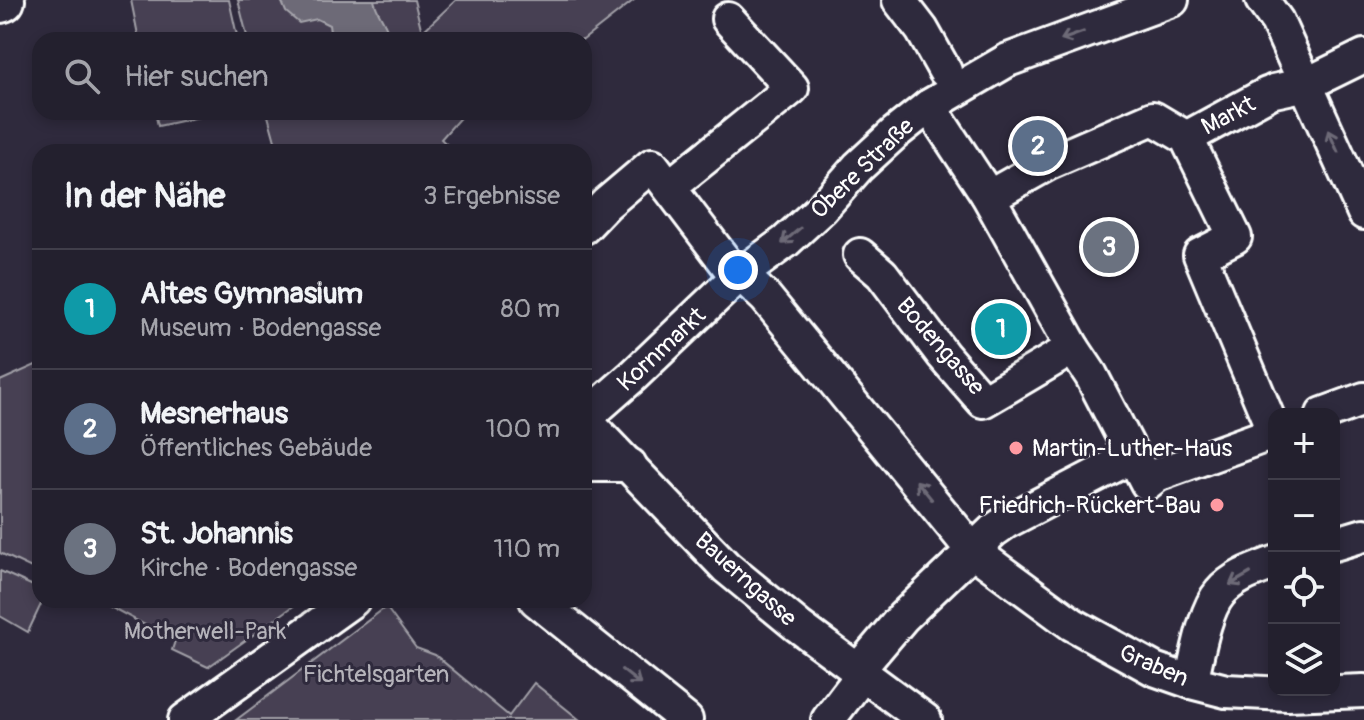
<!DOCTYPE html>
<html lang="de">
<head>
<meta charset="utf-8">
<style>
  body { margin:0; font-family:Pangolin,sans-serif; background:#2b2836; color:#f1f3f6 }
  .controls { position:absolute; right:24px; bottom:24px; display:grid; overflow:hidden; border-radius:16px; box-shadow:0 4px 12px #0003 }
  .controls button { width:72px; height:72px; display:grid; place-items:center; padding:0; border:0; border-bottom:2px solid #403e4a; background:#23202e; color:#f1f3f6; font:40px sans-serif }
  .you { position:absolute; left:738px; top:270px; width:28px; height:28px; margin:-20px; border:6px solid #fff; border-radius:50%; background:#1a73e8; box-shadow:0 0 0 12px #1a73e833 }
  .badge { display:grid; place-items:center; width:52px; height:52px; border-radius:50%; background:#1a73e8; color:#fff; font-size:26px; font-weight:700 }
  .pin { position:absolute; translate:-50% -50%; border:4px solid #fff; box-shadow:0 2px 8px #0006 }
  .list { margin:0; padding:0; list-style:none }
  h2 { display:flex; justify-content:space-between; align-items:center; height:104px; margin:0; padding:0 32px; font-size:34px }
  h2 small { font-size:26px; font-weight:400; color:#a3a3aa }
  .list li { display:grid; grid-template-columns:52px 1fr auto; gap:24px; align-items:center; box-sizing:border-box; height:120px; padding:0 32px; border-top:2px solid #403e4a }
  .list b { display:block; font-size:30px; white-space:nowrap }
  .list p { margin:0; font-size:26px; white-space:nowrap; color:#a3a3aa }
  .list em { font-size:26px; font-style:normal; color:#a3a3aa }
  .icon { flex:none; width:44px; height:44px; fill:none; stroke:currentColor; stroke-width:2; stroke-linecap:round; stroke-linejoin:round }
  .map { position:relative; flex:none; width:1364px; height:720px; overflow:hidden }
  .search { position:absolute; background:#23202e; box-shadow:0 4px 12px #0003; left:32px; top:32px; width:560px; height:88px; display:flex; align-items:center; gap:20px; box-sizing:border-box; padding:0 28px; border-radius:24px; color:#a3a3aa; font-size:30px }
  .panel { position:absolute; background:#23202e; box-shadow:0 4px 12px #0003; left:32px; top:144px; width:560px; height:464px; border-radius:24px }
  .map>svg:first-child { display:block }
</style>
</head>
<body>
<div class="map">
<svg width="1364" height="720" viewBox="0 0 1364 720">
  <rect width="100%" height="100%" fill="#2f2a3d"/>
  <filter id="ink" filterUnits="userSpaceOnUse"><feTurbulence type="fractalNoise" baseFrequency=".0125" numOctaves="2"/><feDisplacementMap in="SourceGraphic" scale="16" xChannelSelector="R" yChannelSelector="G"/><feConvolveMatrix kernelMatrix="1 2 1 2 8 2 1 2 1" color-interpolation-filters="sRGB"/></filter>
  <g filter="url(#ink)">
    <g fill="#464152" stroke="#a2a0a8" stroke-width="2">
      <path d="M 131,0 L 229,0 L 238,40 L 139,40 Z"/>
      <path d="M 238,0 L 414,0 L 422,32 L 456,0 L 634,0 L 583,40 L 538,40 L 534,37 L 531,40 L 248,40 Z"/>
      <path d="M 155,112 L 222,112 L 158,126 Z"/>
      <path d="M 267,112 L 465,112 L 441,139 L 455,152 L 278,152 Z"/>
      <path d="M 40,363 L 40,572 L 0,553 L 0,381 Z"/>
      <path d="M 0,571 L 40,589 L 40,600 L 43,600 L 28,632 L 0,616 Z"/>
      <path d="M 98,600 L 302,600 L 208,667 L 172,650 L 175,641 Z"/>
      <path d="M 386,607 L 416,648 L 435,655 L 509,716 L 534,683 L 580,720 L 236,720 Z"/>
    </g>
    <path fill="#6d6a77" stroke="#a7a6ad" stroke-width="2" d="M 281,0 L 374,0 C 377,15 389,25 390,40 L 331,40 L 329,25 L 317,19 L 299,23 L 286,12 Z"/>
    <g fill="none" stroke-linecap="round" stroke-linejoin="round">
      <g stroke="#fff" stroke-width="38">
        <g id="minor">
          <path d="M 899,0 L 922,30 L 945,71"/>
          <path d="M 1262,0 L 1277,21 L 1364,213"/>
          <path d="M 1274,91 L 1307,84 L 1364,56"/>
          <path d="M 929,106 L 987,194"/>
          <path d="M 1188,137 L 1267,94"/>
          <path d="M 669,187 L 792,88 L 728,19"/>
          <path d="M 584,227 L 606,204 L 652,165 L 737,277"/>
          <path d="M 860,255 L 882,274 L 943,355 L 983,401 L 1073,348"/>
          <path d="M 737,277 L 748,281 L 766,298 L 973,551 L 1072,624 L 1154,669 L 1191,682 L 1226,691 L 1288,694 L 1364,691"/>
          <path d="M 1323,414 L 1364,399"/>
          <path d="M 584,419 L 633,376 L 737,277 L 785,242 L 822,208 L 858,167 L 895,133 L 929,106 L 1008,60 L 1172,0"/>
          <path d="M 584,419 L 726,567 L 798,626 L 925,720"/>
          <path d="M 1274,432 L 1200,255 L 1235,237 L 1189,143 L 1188,137 L 1180,134 L 1153,118 L 1049,163 L 994,194 L 987,194 L 1073,348 L 1091,375 L 1147,483 L 1157,475 L 1262,437 L 1274,436"/>
          <path d="M 584,465 L 630,465"/>
          <path d="M 1334,544 L 1364,535"/>
          <path d="M 536,600 L 686,720"/>
          <path d="M 858,670 L 903,617 L 993,531 L 1006,522 L 1133,456"/>
          <path d="M 1191,682 C 1197,658 1204,611 1220,593 C 1233,577 1255,570 1274,563"/>
          <path d="M 185,720 L 353,600"/>
          <path d="M 828,720 L 863,674"/>
        </g>
      </g>
      <g stroke="#fff" stroke-width="48">
        <path id="major" d="M 0,1 L 3,0"/>
      </g>
      <use href="#minor" stroke="#2f2a3d" stroke-width="32"/>
      <use href="#major" stroke="#2f2a3d" stroke-width="42"/>
    </g>
    <defs><path id="oneway-shaft" d="M-6 0H5M1.5-3L5.5 0L1.5 3" fill="none" stroke-width="1.6" stroke-linecap="round" stroke-linejoin="round" transform="scale(2)"/></defs>
    <g stroke="#6d6a77">
      <use href="#oneway-shaft" transform="translate(1072 36) rotate(160)"/>
      <use href="#oneway-shaft" transform="translate(1333 141) rotate(-114)"/>
      <use href="#oneway-shaft" transform="translate(791 236) rotate(139)"/>
      <use href="#oneway-shaft" transform="translate(924 490) rotate(-129)"/>
      <use href="#oneway-shaft" transform="translate(1240 579) rotate(150)"/>
      <use href="#oneway-shaft" transform="translate(631 677) rotate(38)"/>
    </g>
  </g>
  <g fill="#ff9aa2" stroke="#2f2a3d" stroke-width="3">
    <circle cx="1016" cy="448" r="8"/>
    <circle cx="1217" cy="505" r="8"/>
  </g>
  <g text-anchor="middle" stroke-width="6" stroke-linejoin="round" paint-order="stroke">
    <g font-size="24" fill="#fff" stroke="#2f2a3d">
      <text transform="translate(1228 115) rotate(-28)" y="8">Markt</text>
      <text transform="translate(862 168) rotate(-44)" y="8">Obere Straße</text>
      <text transform="translate(941 346) rotate(49)" y="8">Bodengasse</text>
      <text transform="translate(661 349) rotate(-43)" y="8">Kornmarkt</text>
      <text transform="translate(746 579) rotate(42)" y="8">Bauerngasse</text>
      <text transform="translate(1154 665) rotate(23)" y="8">Graben</text>
    </g>
    <g font-size="24" fill="#fff" stroke="#2f2a3d" text-anchor="start">
      <text x="1032" y="456">Martin-Luther-Haus</text>
      <text x="1201" y="513" text-anchor="end">Friedrich-Rückert-Bau</text>
    </g>
    <g font-size="24" fill="#b5b3ba" stroke="#2f2a3d">
      <text x="205" y="639">Motherwell-Park</text>
      <text x="376" y="682">Fichtelsgarten</text>
    </g>
  </g>
</svg>
<div class="controls">
<button>+</button>
<button>−</button>
<button><svg class="icon" aria-label="locate" viewBox="0 0 24 24"><circle cx="12" cy="12" r="6"/><path d="M12 2v4M12 18v4M2 12h4M18 12h4"/></svg></button>
<button><svg class="icon" aria-label="layers" viewBox="0 0 24 24"><path d="M12 4l9 5-9 5-9-5zM3 14l9 5 9-5"/></svg></button>
</div>
<div class="you"></div>
<div class="pin badge" style="left:1001px;top:329px;background:#0f9aa8">1</div>
<div class="pin badge" style="left:1038px;top:146px;background:#5c6f8a">2</div>
<div class="pin badge" style="left:1109px;top:247px;background:#6b7280">3</div>
<div class="search"><svg class="icon" aria-label="search" viewBox="0 0 24 24"><circle cx="10" cy="10" r="6"/><path d="M15 15l6 6"/></svg>Hier suchen</div>
<section class="panel">
<h2>In der Nähe<small>3 Ergebnisse</small></h2>
<ul class="list">
<li><span class="badge" style="background:#0f9aa8">1</span><div><b>Altes Gymnasium</b><p>Museum · Bodengasse</p></div><em>80 m</em></li>
<li><span class="badge" style="background:#5c6f8a">2</span><div><b>Mesnerhaus</b><p>Öffentliches Gebäude</p></div><em>100 m</em></li>
<li><span class="badge" style="background:#6b7280">3</span><div><b>St. Johannis</b><p>Kirche · Bodengasse</p></div><em>110 m</em></li>
</ul>
</section>
</div>
</body>
</html>
